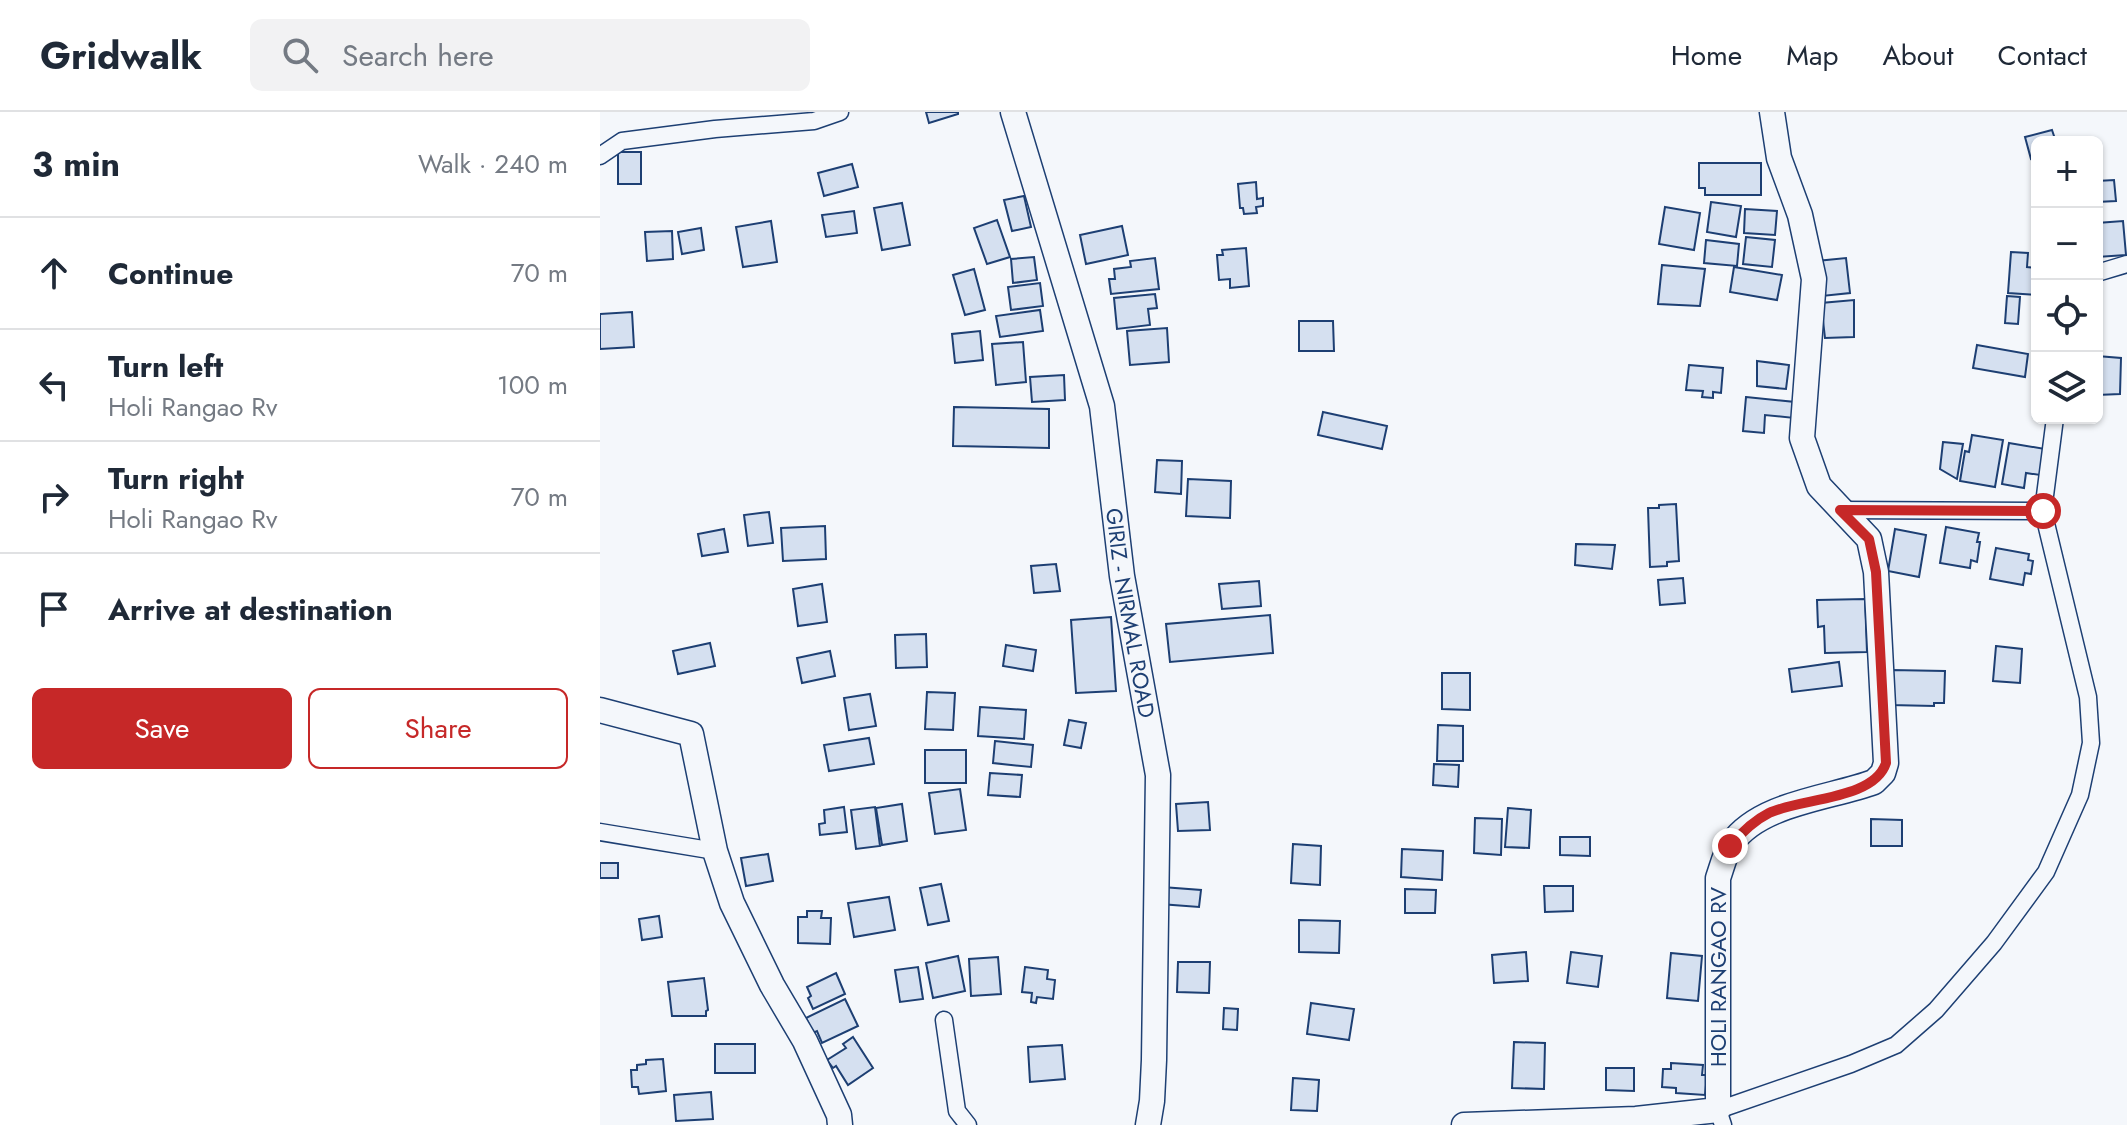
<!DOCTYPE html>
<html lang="en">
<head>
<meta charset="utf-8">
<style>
  body { margin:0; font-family:Jost,sans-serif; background:#f2f2f3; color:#1f2937 }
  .controls { position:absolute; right:24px; top:24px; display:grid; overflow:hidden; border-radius:12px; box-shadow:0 2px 6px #0004 }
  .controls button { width:72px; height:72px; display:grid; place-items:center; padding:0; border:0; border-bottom:2px solid #e0e1e3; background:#fff; color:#1f2937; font:40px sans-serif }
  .stop { position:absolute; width:24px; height:24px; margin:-18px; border:6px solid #c62828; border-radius:50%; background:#fff }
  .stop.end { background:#c62828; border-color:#fff; box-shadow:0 2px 8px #0008 }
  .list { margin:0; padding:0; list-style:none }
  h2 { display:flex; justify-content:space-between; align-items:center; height:104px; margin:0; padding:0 32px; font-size:34px }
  h2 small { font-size:26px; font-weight:400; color:#747a83 }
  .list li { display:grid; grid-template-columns:52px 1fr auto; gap:24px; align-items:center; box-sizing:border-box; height:112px; padding:0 32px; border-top:2px solid #e0e1e3 }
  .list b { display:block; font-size:30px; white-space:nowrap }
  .list p { margin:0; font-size:26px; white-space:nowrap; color:#747a83 }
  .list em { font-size:26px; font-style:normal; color:#747a83 }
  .actions { display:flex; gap:16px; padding:24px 32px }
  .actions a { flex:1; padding:18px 0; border:2px solid #c62828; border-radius:12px; text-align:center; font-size:28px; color:#c62828 }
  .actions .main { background:#c62828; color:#fff }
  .icon { flex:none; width:44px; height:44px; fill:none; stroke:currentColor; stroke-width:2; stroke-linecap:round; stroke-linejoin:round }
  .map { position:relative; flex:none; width:1527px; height:1013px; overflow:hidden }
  header { display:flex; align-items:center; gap:48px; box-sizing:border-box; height:112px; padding:0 40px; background:#fff; border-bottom:2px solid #e0e1e3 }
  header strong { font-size:38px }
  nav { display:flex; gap:44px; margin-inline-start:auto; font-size:28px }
  .search { width:560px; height:72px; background:#f2f2f3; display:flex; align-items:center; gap:20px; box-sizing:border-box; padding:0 28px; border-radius:12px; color:#747a83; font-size:30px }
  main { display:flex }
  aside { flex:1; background:#fff }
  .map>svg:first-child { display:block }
</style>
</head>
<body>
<header>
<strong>Gridwalk</strong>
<div class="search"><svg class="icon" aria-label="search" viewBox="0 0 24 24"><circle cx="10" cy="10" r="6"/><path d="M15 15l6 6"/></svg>Search here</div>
<nav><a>Home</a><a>Map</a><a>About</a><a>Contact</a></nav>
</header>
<main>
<aside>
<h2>3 min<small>Walk · 240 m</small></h2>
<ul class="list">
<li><svg class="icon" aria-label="ahead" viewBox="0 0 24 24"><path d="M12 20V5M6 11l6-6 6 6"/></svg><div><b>Continue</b></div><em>70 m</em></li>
<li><svg class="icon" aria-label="left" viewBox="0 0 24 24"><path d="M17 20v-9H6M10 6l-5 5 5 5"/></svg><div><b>Turn left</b><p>Holi Rangao Rv</p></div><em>100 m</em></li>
<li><svg class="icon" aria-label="right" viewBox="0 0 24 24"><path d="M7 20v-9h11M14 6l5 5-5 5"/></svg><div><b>Turn right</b><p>Holi Rangao Rv</p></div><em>70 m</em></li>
<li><svg class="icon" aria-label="arrive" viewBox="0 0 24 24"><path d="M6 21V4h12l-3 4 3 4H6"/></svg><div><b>Arrive at destination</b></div></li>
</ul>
<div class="actions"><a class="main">Save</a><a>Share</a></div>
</aside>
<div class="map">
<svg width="1527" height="1013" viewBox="0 0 1527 1013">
  <rect width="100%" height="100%" fill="#f4f7fb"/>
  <g fill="#d5e0f0" stroke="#1d3f73" stroke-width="2">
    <path d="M 326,0 L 358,0 L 358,2 L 329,11 Z"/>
    <path d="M 1452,18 L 1456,30 L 1437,30 L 1437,46 L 1431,47 L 1425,25 Z"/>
    <rect x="18" y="40" width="23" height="32"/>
    <path d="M 1099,51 L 1161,51 L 1161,83 L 1105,83 L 1105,76 L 1099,76 Z"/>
    <path d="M 252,52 L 258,75 L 224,84 L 218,61 Z"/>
    <path d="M 1514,68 L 1516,89 L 1497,90 L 1497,69 Z"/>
    <path d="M 656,70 L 657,87 L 663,86 L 663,94 L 656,95 L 657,101 L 644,102 L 643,96 L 640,96 L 638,72 Z"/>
    <path d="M 424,84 L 431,115 L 412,119 L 404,88 Z"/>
    <path d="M 1111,90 L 1141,94 L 1136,125 L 1107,120 Z"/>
    <path d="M 302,91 L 310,133 L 282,138 L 274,96 Z"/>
    <path d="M 1065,95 L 1100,101 L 1094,138 L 1059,132 Z"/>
    <path d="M 1145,97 L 1177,99 L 1175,123 L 1144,121 Z"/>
    <path d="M 254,99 L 257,121 L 226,125 L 222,103 Z"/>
    <path d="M 397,108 L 410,145 L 387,152 L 374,116 Z"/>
    <path d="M 171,109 L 177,150 L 143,155 L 136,115 Z"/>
    <path d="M 1523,109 L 1526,143 L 1497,145 L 1497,111 Z"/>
    <path d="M 522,114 L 528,143 L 486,152 L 480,123 Z"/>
    <path d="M 101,116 L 104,138 L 82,142 L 78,120 Z"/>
    <path d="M 72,119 L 73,147 L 47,149 L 45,120 Z"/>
    <path d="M 1146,125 L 1175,128 L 1172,155 L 1143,152 Z"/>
    <path d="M 1106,128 L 1139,132 L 1137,154 L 1104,151 Z"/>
    <path d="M 646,136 L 649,174 L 630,176 L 630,167 L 619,168 L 617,143 L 623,143 L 622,138 Z"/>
    <path d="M 1411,140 L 1428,141 L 1427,155 L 1437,156 L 1437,183 L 1408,181 Z"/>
    <path d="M 434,145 L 437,168 L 413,171 L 411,147 Z"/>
    <path d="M 555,146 L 559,177 L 511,182 L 509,167 L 515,167 L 514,157 L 531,155 L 530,149 Z"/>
    <path d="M 1246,146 L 1250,181 L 1222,184 L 1217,149 Z"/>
    <path d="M 1062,153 L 1105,157 L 1100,194 L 1058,192 Z"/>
    <path d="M 1134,155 L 1182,163 L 1177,188 L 1130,180 Z"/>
    <path d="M 374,157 L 385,198 L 365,203 L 353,163 Z"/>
    <path d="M 440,171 L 443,194 L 411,198 L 408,175 Z"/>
    <path d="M 555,182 L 557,196 L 548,197 L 550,213 L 517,217 L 514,186 Z"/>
    <path d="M 1407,184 L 1420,185 L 1418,212 L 1405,211 Z"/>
    <path d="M 1254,188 L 1254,225 L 1225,226 L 1221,191 Z"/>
    <path d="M 440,198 L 443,219 L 400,225 L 396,204 Z"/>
    <path d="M 32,200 L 34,235 L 0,237 L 0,202 Z"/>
    <path d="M 699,209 L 733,209 L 734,239 L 699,239 Z"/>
    <path d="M 567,216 L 569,250 L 530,253 L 527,219 Z"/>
    <path d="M 380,219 L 383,248 L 355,251 L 352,222 Z"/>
    <path d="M 423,230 L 426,270 L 396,273 L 392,232 Z"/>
    <path d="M 1377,233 L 1428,242 L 1425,265 L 1373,256 Z"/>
    <path d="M 1497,244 L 1521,246 L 1520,282 L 1497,283 Z"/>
    <path d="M 1157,249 L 1189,253 L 1186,277 L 1157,274 Z"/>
    <path d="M 1089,253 L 1123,256 L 1121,281 L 1113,280 L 1113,286 L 1102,285 L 1103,279 L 1086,278 Z"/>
    <path d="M 464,263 L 465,288 L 432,290 L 430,265 Z"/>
    <path d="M 1146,285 L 1195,290 L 1194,306 L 1165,303 L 1164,321 L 1143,319 Z"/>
    <path d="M 354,295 L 449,297 L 449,336 L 353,334 Z"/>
    <path d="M 723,300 L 787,314 L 782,337 L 718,323 Z"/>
    <path d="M 1372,323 L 1403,328 L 1395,375 L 1360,369 L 1365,339 L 1369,340 Z"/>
    <path d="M 1343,330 L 1363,332 L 1357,367 L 1340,357 Z"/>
    <path d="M 1409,331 L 1445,337 L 1440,363 L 1426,361 L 1424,376 L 1402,372 Z"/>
    <path d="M 557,348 L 582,349 L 581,382 L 555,380 Z"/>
    <path d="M 588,367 L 631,369 L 630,406 L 586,404 Z"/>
    <path d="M 1076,392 L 1079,449 L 1067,450 L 1067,454 L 1050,455 L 1048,396 L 1059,396 L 1059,393 Z"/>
    <path d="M 169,400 L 173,431 L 148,434 L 144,403 Z"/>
    <path d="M 225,414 L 226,447 L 183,449 L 181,416 Z"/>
    <path d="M 1346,415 L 1379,421 L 1377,430 L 1380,430 L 1377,450 L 1371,448 L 1370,456 L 1340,451 Z"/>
    <path d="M 124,417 L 128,440 L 102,444 L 98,422 Z"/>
    <path d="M 1295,417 L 1326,423 L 1319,465 L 1288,459 Z"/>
    <path d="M 976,432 L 1015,433 L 1012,457 L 975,453 Z"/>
    <path d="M 1396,436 L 1429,442 L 1428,448 L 1433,449 L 1431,462 L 1425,461 L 1423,473 L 1390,467 Z"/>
    <path d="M 456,452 L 460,479 L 434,481 L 431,454 Z"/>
    <path d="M 1083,466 L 1085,491 L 1060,493 L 1058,468 Z"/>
    <path d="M 659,469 L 661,494 L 622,497 L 619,472 Z"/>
    <path d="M 222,472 L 227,510 L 198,514 L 193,477 Z"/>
    <path d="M 1265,487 L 1267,540 L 1225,541 L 1224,514 L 1218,515 L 1217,488 Z"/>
    <path d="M 670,503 L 673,541 L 570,550 L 566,512 Z"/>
    <path d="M 511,505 L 516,579 L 476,581 L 471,508 Z"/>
    <path d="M 326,522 L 327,555 L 296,556 L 295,523 Z"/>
    <path d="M 110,531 L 115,554 L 78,562 L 73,539 Z"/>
    <path d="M 406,533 L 436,538 L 433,559 L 403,554 Z"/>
    <path d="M 1396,534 L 1422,537 L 1420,571 L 1393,569 Z"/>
    <path d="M 230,539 L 235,564 L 202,571 L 197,546 Z"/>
    <path d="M 1239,550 L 1242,574 L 1192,580 L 1189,557 Z"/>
    <path d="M 1291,558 L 1345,559 L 1344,591 L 1334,591 L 1334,594 L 1290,593 Z"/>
    <path d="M 842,561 L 870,561 L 870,598 L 842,597 Z"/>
    <path d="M 327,580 L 355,581 L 353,618 L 325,617 Z"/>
    <path d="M 270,582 L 276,614 L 249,618 L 244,586 Z"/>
    <path d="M 380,595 L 426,598 L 424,627 L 378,624 Z"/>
    <path d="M 469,608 L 486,611 L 481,636 L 464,633 Z"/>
    <path d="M 838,613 L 863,614 L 863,649 L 837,649 Z"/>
    <path d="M 269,626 L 274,652 L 229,659 L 224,633 Z"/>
    <path d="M 395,629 L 433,633 L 431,655 L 393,651 Z"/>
    <rect x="325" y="638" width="41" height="33"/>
    <path d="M 834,652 L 859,653 L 858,675 L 833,673 Z"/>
    <path d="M 390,661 L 422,663 L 420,685 L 388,683 Z"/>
    <path d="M 360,677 L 366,718 L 335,722 L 329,681 Z"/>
    <path d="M 608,690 L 610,718 L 578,719 L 576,692 Z"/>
    <path d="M 302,692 L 307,729 L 282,733 L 276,696 Z"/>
    <path d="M 244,695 L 247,720 L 220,723 L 219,712 L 225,711 L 224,698 Z"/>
    <path d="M 275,695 L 280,734 L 256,737 L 251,698 Z"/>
    <path d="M 908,696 L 931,698 L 929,736 L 905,735 Z"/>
    <path d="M 875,706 L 902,707 L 901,743 L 874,741 Z"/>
    <path d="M 1271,707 L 1302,708 L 1302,734 L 1271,734 Z"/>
    <path d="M 960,725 L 990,725 L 990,744 L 960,743 Z"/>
    <path d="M 693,732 L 721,734 L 720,773 L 691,771 Z"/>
    <path d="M 802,737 L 843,739 L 842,768 L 801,765 Z"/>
    <path d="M 168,742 L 173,769 L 146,774 L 141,746 Z"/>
    <rect x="0" y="751" width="18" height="15"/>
    <path d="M 341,772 L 349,809 L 328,813 L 320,776 Z"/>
    <path d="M 944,774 L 973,774 L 973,799 L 945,800 Z"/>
    <path d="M 562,775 L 601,778 L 599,795 L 560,792 Z"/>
    <path d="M 805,777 L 836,778 L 835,801 L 805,801 Z"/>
    <path d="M 289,785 L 295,818 L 254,825 L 248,791 Z"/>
    <path d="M 207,799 L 222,799 L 221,806 L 231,806 L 230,832 L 198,831 L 198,805 L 207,805 Z"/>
    <path d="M 59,804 L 62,825 L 42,828 L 39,807 Z"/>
    <path d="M 699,808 L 740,809 L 739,841 L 699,840 Z"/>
    <path d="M 926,840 L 928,869 L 894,871 L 892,843 Z"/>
    <path d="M 971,840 L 1002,844 L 998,875 L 967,871 Z"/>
    <path d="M 1071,841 L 1102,844 L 1098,889 L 1067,886 Z"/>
    <path d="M 358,844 L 365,879 L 333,886 L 326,851 Z"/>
    <path d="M 398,845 L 401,882 L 371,884 L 369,847 Z"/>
    <path d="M 578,850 L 610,850 L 609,881 L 577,880 Z"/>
    <path d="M 318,855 L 323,887 L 300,890 L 295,858 Z"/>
    <path d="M 425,855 L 448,858 L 447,867 L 455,868 L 453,887 L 437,885 L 436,891 L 431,890 L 432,881 L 422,880 Z"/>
    <path d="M 236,861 L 245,882 L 213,897 L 208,886 L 211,884 L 207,875 Z"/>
    <path d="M 104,866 L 108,898 L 106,899 L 106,904 L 72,904 L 68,870 Z"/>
    <path d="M 245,887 L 258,914 L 222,931 L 217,919 L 213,921 L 206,906 Z"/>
    <path d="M 711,891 L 754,897 L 749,928 L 707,922 Z"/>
    <path d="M 624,896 L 638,897 L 637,918 L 623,917 Z"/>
    <path d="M 253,925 L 273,956 L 248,973 L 236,954 L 233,956 L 227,948 L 246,936 L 243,932 Z"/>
    <path d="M 914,930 L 945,931 L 944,977 L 912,976 Z"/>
    <rect x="115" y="932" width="40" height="29"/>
    <path d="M 462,933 L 465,967 L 430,970 L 428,935 Z"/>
    <path d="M 63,947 L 66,979 L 39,982 L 38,975 L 32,975 L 31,958 L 37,958 L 37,953 L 46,952 L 46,948 Z"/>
    <path d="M 1071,951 L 1103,953 L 1102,963 L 1107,963 L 1105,983 L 1076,981 L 1076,976 L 1062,975 L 1063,957 L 1071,957 Z"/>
    <path d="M 1006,956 L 1034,956 L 1034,979 L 1006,978 Z"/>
    <path d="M 693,966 L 719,968 L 717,999 L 691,998 Z"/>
    <path d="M 111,980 L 113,1007 L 76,1009 L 74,983 Z"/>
  </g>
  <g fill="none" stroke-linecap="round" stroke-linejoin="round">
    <g stroke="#1d3f73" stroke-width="19">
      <g id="street">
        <path d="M 0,44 L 22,29 L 115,17 L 214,9 L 240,0"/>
        <path d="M 1497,161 L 1527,152"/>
        <path d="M 1240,398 L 1443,399"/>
        <path d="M 0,720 L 115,739"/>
        <path d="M 344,908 L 357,999 L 368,1013"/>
        <path d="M 1123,1013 L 1118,998 L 1251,952 L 1296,933 L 1336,898 L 1394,831 L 1446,760 L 1480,683 L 1491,631 L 1488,585 L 1443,399 L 1455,306"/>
      </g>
    </g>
    <g stroke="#1d3f73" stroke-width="27">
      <g id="secondary">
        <path id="s1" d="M 413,0 L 502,294 L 522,464 L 558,663 L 554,948 L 552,989 L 548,1013"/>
        <path d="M 0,598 L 91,622 L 115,739 L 132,791 L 172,873 L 205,929 L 239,1003 L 240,1013"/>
        <path d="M 864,1013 L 1036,1007 L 1118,998 L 1118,766 C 1122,755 1125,741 1132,731 C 1160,691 1231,686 1274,670 L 1283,661 L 1286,651 L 1276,460 L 1269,427 L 1219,374 L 1202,326 L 1214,167 L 1200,103 L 1179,46 L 1172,0"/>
      </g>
    </g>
    <use href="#street" stroke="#f4f7fb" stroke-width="16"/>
    <use href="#secondary" stroke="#f4f7fb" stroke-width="24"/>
  </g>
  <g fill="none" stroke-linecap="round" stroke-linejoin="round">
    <path stroke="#c62828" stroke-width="10" d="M 1130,734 C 1141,721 1153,709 1169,701 C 1201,686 1274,688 1286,651 L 1276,460 L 1269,427 L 1240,398 L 1443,399"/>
  </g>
  <g text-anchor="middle" stroke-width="6" stroke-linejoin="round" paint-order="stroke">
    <g font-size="22" fill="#1d3f73" stroke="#f4f7fb">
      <text dy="8" stroke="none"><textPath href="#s1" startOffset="516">GIRIZ - NIRMAL ROAD</textPath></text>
      <text transform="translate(1118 865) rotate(-90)" y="8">HOLI RANGAO RV</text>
    </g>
  </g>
</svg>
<div class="controls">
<button>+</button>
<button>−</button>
<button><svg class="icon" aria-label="locate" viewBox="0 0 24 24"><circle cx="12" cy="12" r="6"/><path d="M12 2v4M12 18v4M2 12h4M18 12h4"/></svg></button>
<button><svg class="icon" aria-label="layers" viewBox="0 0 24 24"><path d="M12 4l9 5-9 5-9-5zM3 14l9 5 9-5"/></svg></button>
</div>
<div class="stop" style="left:1443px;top:399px"></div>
<div class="stop end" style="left:1130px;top:734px"></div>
</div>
</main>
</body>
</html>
